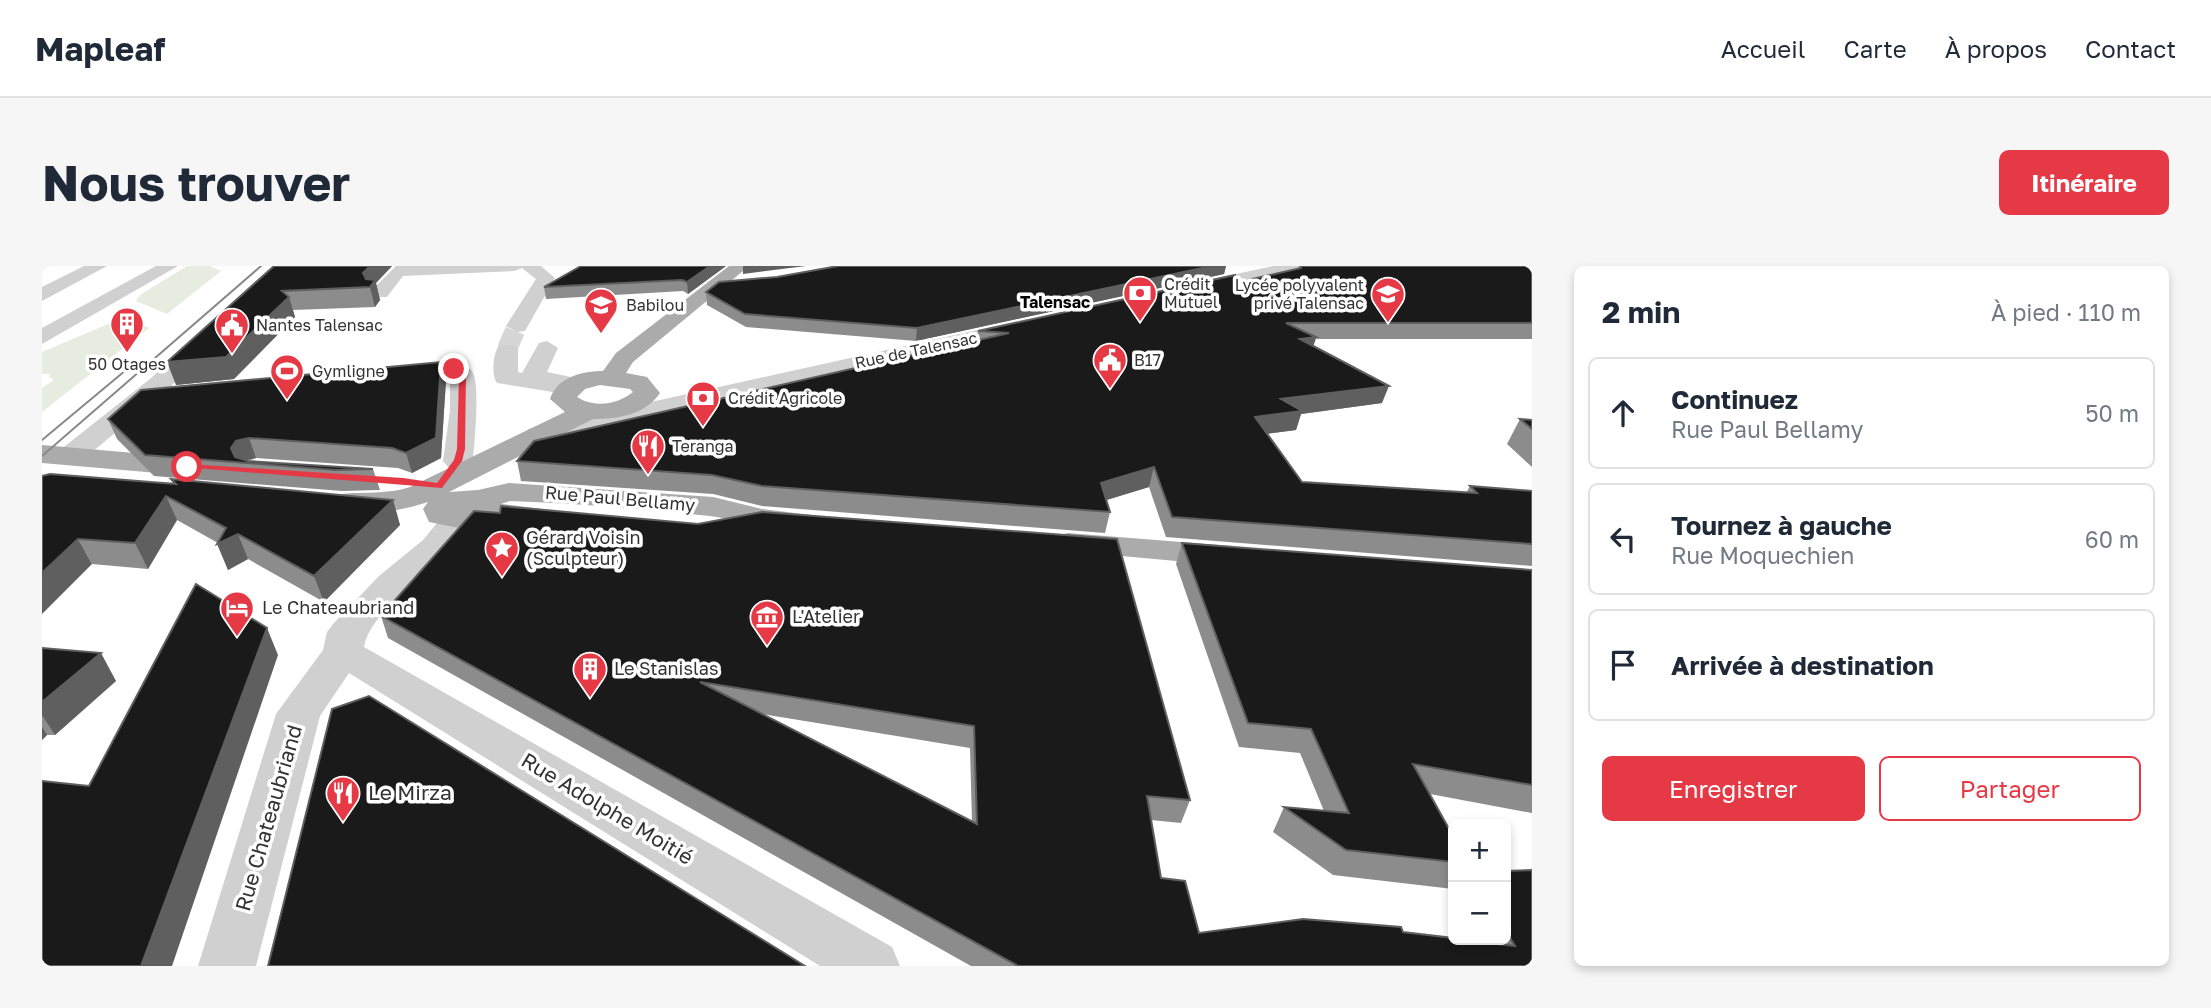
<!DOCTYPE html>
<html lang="fr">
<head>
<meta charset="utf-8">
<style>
  body { margin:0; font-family:"Golos Text",sans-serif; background:#f6f6f7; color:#1f2937 }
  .controls { position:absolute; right:21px; bottom:21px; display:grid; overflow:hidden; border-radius:10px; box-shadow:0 4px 10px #0003 }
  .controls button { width:63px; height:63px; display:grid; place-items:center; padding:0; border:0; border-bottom:2px solid #e0e1e3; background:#fff; color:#1f2937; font:35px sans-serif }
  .stop { position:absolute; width:21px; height:21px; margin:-16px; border:5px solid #e63946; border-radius:50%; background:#fff }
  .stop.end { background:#e63946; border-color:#fff; box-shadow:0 2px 7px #0008 }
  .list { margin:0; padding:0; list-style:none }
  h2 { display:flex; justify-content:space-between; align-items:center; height:91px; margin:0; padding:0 28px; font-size:30px }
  h2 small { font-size:23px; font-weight:400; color:#747a83 }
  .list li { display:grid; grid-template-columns:46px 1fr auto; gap:21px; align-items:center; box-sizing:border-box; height:112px; margin:0 14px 14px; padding:0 14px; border:2px solid #e0e1e3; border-radius:10px }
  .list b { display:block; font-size:26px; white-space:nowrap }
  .list p { margin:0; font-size:23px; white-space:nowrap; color:#747a83 }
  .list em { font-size:23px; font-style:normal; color:#747a83 }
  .actions { display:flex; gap:14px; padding:21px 28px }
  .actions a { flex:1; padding:16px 0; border:2px solid #e63946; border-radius:10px; text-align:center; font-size:24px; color:#e63946 }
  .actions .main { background:#e63946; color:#fff }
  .icon { flex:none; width:38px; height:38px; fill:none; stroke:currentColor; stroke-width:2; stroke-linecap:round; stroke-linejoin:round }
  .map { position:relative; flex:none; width:1490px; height:700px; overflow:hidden; border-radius:10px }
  header { display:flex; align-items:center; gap:42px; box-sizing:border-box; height:98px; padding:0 35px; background:#fff; border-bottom:2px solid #e0e1e3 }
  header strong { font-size:33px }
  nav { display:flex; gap:38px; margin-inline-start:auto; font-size:24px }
  .intro { display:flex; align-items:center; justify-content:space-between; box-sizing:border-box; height:168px; padding:0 42px }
  h1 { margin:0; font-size:49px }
  .button { padding:18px 32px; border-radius:10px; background:#e63946; color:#fff; font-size:24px; font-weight:700 }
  main { display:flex; gap:42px; padding:0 42px }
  aside { flex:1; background:#fff; border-radius:10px; box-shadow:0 4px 10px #0003 }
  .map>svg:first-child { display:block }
</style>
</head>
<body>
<header>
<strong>Mapleaf</strong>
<nav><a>Accueil</a><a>Carte</a><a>À propos</a><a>Contact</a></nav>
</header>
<div class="intro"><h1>Nous trouver</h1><a class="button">Itinéraire</a></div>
<main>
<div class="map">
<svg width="1490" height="700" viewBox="0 0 1490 700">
  <rect width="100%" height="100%" fill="#fff"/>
  <g fill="#e6ecdf">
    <path d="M 145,0 L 168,0 L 179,5 L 125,48 L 94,35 L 98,29 Z"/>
    <path d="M 83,51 L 107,62 L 0,146 L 0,122 L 12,114 L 7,111 L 8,108 L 0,108 L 0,86 Z"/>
  </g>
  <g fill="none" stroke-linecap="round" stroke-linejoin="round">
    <path stroke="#d6d6d6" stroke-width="20" stroke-dasharray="20 10" stroke-linecap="butt" d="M 465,83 L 475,60"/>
    <g fill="#d0d0d0" fill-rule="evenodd">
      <path d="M 42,0 L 65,0 L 0,35 L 0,21 Z"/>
      <path d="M 114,0 L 136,0 L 0,78 L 0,62 Z"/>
      <path d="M 232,0 L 252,0 L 126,123 L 38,196 L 28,199 L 18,196 L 13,190 L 18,184 L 108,113 Z"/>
      <path d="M 354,0 L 499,0 L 513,12 L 483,65 L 475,66 L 464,60 L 494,13 L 480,2 L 472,5 L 361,10 L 345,31 L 331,31 L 328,27 L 331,23 Z"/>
      <path d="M 1231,0 L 1266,0 L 1263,4 L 1146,30 L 1136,24 L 1139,20 Z"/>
      <path d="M 985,53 L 993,54 L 996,59 L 993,64 L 496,177 L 486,175 L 482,169 L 486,163 L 496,161 Z"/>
      <path d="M 505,75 L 516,82 L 505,106 L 529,111 L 542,121 L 538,126 L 529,129 L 455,117 C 449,109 451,88 457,79 L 473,79 L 476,84 L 476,106 L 480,107 L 497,77 Z"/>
      <path d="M 402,95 C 409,97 422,98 428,103 C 440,111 432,180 431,195 L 426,201 L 416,204 L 406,201 L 401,195 L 408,144 L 408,112 L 400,109 L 349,115 L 340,113 L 337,108 L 340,103 L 349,101 Z"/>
      <path d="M 417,242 L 429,245 L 433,252 C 425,264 416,276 406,287 C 382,313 328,346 322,381 L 850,681 L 858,700 L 778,700 L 307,407 L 278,450 L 214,700 L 156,700 L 234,448 L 281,384 L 285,366 L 291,358 L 337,310 L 381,274 L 405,245 Z"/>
    </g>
    <g fill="#ababab" fill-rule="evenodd">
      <path d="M 687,0 L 707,0 L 591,96 L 584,107 L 605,111 L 618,127 C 603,149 576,153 551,153 L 407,226 L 436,224 L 467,217 L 671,231 L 720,243 L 769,249 L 774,256 L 769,263 C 734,272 702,254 668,250 C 601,243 534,237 468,235 L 459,238 L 518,245 L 522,252 L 518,259 L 506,262 L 440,255 L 417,262 L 387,256 L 381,243 L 386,236 C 355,246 319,252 287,244 L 282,237 L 287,230 C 314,224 341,230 368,221 L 523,146 L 508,133 C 515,111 541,105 561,105 L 574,87 ZM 558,119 L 588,123 L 591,126 C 575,139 552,142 535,131 L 543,123 Z"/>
      <path d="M 0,179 L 150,192 L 161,195 L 165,201 L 161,207 L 150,210 L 0,197 Z"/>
      <path d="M 1026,267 L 1189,280 L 1201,283 L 1206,290 L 1201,297 L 1189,300 L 1014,284 L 1009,277 L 1014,270 Z"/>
    </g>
    <g stroke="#888" stroke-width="2">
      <path d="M 0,174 L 84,104"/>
      <path d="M 0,190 L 219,0"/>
    </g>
  </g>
  <g fill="#8c8c8c" fill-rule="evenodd">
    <path d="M 232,0 L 350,0 L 334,17 L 338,34 L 333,41 L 251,44 L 253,51 L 192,113 L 134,119 Z"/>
    <path d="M 539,0 L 684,0 L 646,28 L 641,25 L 504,33 L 502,21 Z"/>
    <path d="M 796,0 L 1184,0 L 1182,8 L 874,75 L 704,61 L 665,39 L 664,26 L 735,11 Z"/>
    <path d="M 1257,0 L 1490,0 L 1490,73 L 1274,73 L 1271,80 L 1340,137 L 1259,148 L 1254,164 L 1225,168 L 1260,216 L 1424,227 L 1428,220 L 1490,225 L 1490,300 L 1124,271 L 1107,221 L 1064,234 L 1068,246 L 1063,267 L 720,240 L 671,228 L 479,215 L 475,195 L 935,75 L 936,65 L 1197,16 L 1256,3 Z"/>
    <path d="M 404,114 L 399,192 L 370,207 L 356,202 L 214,192 L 206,195 L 331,203 L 338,224 L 300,225 L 112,210 L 75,173 L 66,153 Z"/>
    <path d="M 1478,153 L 1490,154 L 1490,201 L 1465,178 Z"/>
    <path d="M 0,210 L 131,218 L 129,213 L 351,234 L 358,259 L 282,336 L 206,293 L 186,304 L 176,277 L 135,254 L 106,303 L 50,298 Z"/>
    <path d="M 432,245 L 1148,534 L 1139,557 L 1109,554 L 1119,612 L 1157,667 L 1361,666 L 1439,676 L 1438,674 L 1464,674 L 1464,605 L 1490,700 L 929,700 L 346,372 L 339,350 ZM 720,448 L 928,482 L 930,556 Z"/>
    <path d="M 1140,277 L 1490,304 L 1490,547 L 1388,528 L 1411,570 L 1411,623 L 1291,609 L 1231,566 L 1242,541 L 1282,545 L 1258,487 L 1197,481 L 1134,298 Z"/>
    <path d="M 0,382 L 74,415 L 13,469 L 5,469 L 0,474 Z"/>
  </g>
  <g fill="#5f5f5f">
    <path d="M 328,0 L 350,0 L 334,17 L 338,34 L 333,41 L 328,21 L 321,7 Z"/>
    <path d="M 668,0 L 684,0 L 646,28 L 645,16 Z"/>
    <path d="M 701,0 L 764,0 L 701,8 Z"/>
    <path d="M 1170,0 L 1184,0 L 1182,8 L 874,75 L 875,62 Z"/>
    <path d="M 247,31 L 253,51 L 192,113 L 134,119 L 125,96 Z"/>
    <path d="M 1274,71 L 1269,88 L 1258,73 Z"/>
    <path d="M 399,96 L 404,114 L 399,192 L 370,207 L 364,187 Z"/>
    <path d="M 1347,120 L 1340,137 L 1259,148 L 1254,164 L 1207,170 L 1213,151 L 1239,133 Z"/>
    <path d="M 207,172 L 214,192 L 194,196 L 189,182 L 194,175 Z"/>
    <path d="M 1112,201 L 1107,221 L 1055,237 L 1059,217 Z"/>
    <path d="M 124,230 L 135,254 L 106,303 L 93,277 Z"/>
    <path d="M 351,234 L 358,259 L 282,336 L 272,310 Z"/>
    <path d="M 196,268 L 206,293 L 186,304 L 175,278 Z"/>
    <path d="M 36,273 L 50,298 L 0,348 L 0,307 Z"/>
    <path d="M 225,362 L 236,389 L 130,700 L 99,700 Z"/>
    <path d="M 59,387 L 74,415 L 13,469 L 0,449 L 0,436 Z"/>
    <path d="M 0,461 L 5,469 L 0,474 Z"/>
  </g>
  <g fill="#1a1a1a" stroke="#5f5f5f" stroke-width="2" fill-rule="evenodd">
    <path d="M 232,0 L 328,0 L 321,7 L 324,13 L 333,14 L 328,21 L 240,25 L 247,31 L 184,91 L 125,96 Z"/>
    <path d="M 539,0 L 668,0 L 645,16 L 640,14 L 502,21 Z"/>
    <path d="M 796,0 L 1170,0 L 875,62 L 703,48 L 664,26 L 677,16 L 735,11 Z"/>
    <path d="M 1259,0 L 1490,0 L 1490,57 L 1244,57 L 1274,71 L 1258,73 L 1347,120 L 1239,133 L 1260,145 L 1213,151 L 1260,216 L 1435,227 L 1428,220 L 1490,225 L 1490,278 L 1130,251 L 1112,201 L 1059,217 L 1068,246 L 720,220 L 670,209 L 475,195 L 492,175 L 967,67 L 936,65 L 1193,9 L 1197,16 L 1259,2 Z"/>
    <path d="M 399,96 L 394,172 L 364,187 L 350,182 L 207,172 L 194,175 L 189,182 L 193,191 L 206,195 L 331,203 L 293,204 L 103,189 L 66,153 L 99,124 Z"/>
    <path d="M 1478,153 L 1490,154 L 1490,163 Z"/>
    <path d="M 8,208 L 134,218 L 129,213 L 351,234 L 272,310 L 196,268 L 175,278 L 184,262 L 124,230 L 93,277 L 36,273 L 0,307 L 0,210 Z"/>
    <path d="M 459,240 L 656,258 L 720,246 L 1075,273 L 1148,534 L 1105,530 L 1119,612 L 1143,615 L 1157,667 L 1261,653 L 1359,661 L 1361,666 L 1411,672 L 1411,674 L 1422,674 L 1473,680 L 1464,665 L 1464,605 L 1490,604 L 1490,700 L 976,700 L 339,350 L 432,245 L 458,247 ZM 658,416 L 932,460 L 935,558 Z"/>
    <path d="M 1140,277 L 1490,304 L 1490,519 L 1371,498 L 1411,570 L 1411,596 L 1304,584 L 1242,541 L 1307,547 L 1269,463 L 1206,457 Z"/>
    <path d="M 154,318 L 225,362 L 99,700 L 0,700 L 0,515 L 47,520 Z"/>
    <path d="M 0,382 L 59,387 L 0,436 Z"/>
    <path d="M 327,430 L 763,700 L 226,700 L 290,443 Z"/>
  </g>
  <path fill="#e63946" d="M 415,102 L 424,108 L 423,183 L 420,195 L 400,222 L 141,201 L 145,198 L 361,212 L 395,217 L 412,194 L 415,183 L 417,109 L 409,103 Z"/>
  <defs>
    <g id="bank-pin" transform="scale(1.75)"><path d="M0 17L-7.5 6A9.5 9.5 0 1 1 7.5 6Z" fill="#e63946" stroke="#fff"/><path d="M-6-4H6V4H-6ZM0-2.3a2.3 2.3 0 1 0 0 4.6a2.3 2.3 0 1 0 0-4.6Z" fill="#fff"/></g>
    <g id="school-pin" transform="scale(1.75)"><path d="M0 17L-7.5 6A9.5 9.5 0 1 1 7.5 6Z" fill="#e63946" stroke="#fff"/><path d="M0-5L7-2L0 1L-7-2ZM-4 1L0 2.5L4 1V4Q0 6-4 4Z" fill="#fff"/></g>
    <g id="building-pin" transform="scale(1.75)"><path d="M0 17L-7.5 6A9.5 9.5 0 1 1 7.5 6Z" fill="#e63946" stroke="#fff"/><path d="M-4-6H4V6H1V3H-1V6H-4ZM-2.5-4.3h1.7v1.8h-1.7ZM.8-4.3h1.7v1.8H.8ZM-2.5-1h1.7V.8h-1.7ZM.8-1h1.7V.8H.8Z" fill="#fff"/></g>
    <g id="civic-pin" transform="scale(1.75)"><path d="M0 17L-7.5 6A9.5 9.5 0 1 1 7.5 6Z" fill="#e63946" stroke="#fff"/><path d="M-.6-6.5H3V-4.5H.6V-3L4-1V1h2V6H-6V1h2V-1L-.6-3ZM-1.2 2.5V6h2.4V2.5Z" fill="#fff"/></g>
    <g id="stadium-pin" transform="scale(1.75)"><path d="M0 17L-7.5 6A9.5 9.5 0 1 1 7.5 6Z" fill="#e63946" stroke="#fff"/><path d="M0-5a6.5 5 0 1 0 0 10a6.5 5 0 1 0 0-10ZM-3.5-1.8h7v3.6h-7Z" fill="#fff"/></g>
    <g id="restaurant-pin" transform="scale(1.75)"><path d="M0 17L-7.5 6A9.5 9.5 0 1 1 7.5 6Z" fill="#e63946" stroke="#fff"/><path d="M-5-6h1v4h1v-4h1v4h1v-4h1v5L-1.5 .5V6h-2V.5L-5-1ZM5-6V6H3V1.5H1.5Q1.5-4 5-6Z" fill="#fff"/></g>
    <g id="sight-pin" transform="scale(1.75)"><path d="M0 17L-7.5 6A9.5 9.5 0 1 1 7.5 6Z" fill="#e63946" stroke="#fff"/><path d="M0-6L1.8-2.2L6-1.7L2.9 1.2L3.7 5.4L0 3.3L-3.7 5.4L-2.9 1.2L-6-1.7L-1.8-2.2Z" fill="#fff"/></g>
    <g id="hotel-pin" transform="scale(1.75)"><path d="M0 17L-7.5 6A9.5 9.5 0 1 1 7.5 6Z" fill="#e63946" stroke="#fff"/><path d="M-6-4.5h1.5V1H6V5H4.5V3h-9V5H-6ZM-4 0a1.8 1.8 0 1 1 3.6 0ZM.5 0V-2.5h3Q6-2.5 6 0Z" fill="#fff"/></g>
    <g id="museum-pin" transform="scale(1.75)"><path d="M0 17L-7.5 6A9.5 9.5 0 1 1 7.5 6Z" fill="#e63946" stroke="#fff"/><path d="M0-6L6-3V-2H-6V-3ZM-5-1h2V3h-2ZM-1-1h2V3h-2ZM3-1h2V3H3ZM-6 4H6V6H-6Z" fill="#fff"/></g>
  </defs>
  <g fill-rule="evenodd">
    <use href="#bank-pin" x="1098" y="27"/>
    <use href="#school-pin" x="1346" y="28"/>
    <use href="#school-pin" x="559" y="39"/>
    <use href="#building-pin" x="85" y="58"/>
    <use href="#civic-pin" x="190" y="59"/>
    <use href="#civic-pin" x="1068" y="94"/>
    <use href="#stadium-pin" x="245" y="105"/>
    <use href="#bank-pin" x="661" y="132"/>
    <use href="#restaurant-pin" x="606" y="180"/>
    <use href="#sight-pin" x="460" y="282"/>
    <use href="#hotel-pin" x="195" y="342"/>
    <use href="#museum-pin" x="725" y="351"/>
    <use href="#building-pin" x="548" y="403"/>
    <use href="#restaurant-pin" x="301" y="527"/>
  </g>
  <g text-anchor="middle" stroke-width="7" stroke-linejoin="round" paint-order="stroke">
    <g font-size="16" fill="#333" stroke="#fff" text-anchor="start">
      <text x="1122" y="24">Crédit<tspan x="1122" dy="18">Mutuel</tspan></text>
      <text x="1322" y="25" text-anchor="end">Lycée polyvalent<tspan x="1322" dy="18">privé Talensac</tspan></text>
      <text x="584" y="45">Babilou</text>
      <text x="214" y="65">Nantes Talensac</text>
      <text x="1092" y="100">B17</text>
      <text x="85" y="104" text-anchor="middle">50 Otages</text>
      <text x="270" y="111">Gymligne</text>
      <text x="686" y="138">Crédit Agricole</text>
      <text x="630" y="186">Teranga</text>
    </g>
    <g font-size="16" font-weight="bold" fill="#000" stroke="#fff">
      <text x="1013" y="42">Talensac</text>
    </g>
    <g font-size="16" fill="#333" stroke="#fff">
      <text transform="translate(874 84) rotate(-12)" y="6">Rue de Talensac</text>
    </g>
    <g font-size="18" fill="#333" stroke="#fff">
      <text transform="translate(578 233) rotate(5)" y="6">Rue Paul Bellamy</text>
    </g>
    <g font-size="18" fill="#333" stroke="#fff" text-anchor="start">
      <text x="484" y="278">Gérard Voisin<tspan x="484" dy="21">(Sculpteur)</tspan></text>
      <text x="220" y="348">Le Chateaubriand</text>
      <text x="750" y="357">L'Atelier</text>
      <text x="572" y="409">Le Stanislas</text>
    </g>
    <g font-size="21" fill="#333" stroke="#fff" text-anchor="start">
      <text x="326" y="534">Le Mirza</text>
    </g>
    <g font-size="21" fill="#333" stroke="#fff">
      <text transform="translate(565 543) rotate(31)" y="7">Rue Adolphe Moitié</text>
      <text transform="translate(227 552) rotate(-74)" y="7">Rue Chateaubriand</text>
    </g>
  </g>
</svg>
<div class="controls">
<button>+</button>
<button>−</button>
</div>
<div class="stop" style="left:145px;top:201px"></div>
<div class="stop end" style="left:412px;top:103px"></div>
</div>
<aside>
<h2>2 min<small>À pied · 110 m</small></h2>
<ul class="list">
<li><svg class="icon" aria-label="ahead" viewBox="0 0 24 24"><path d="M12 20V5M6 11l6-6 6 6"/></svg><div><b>Continuez</b><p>Rue Paul Bellamy</p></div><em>50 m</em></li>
<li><svg class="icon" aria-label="left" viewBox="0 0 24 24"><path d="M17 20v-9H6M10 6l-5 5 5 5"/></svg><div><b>Tournez à gauche</b><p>Rue Moquechien</p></div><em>60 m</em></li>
<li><svg class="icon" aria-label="arrive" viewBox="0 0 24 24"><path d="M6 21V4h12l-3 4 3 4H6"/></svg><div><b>Arrivée à destination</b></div></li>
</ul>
<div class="actions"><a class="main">Enregistrer</a><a>Partager</a></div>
</aside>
</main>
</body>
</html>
